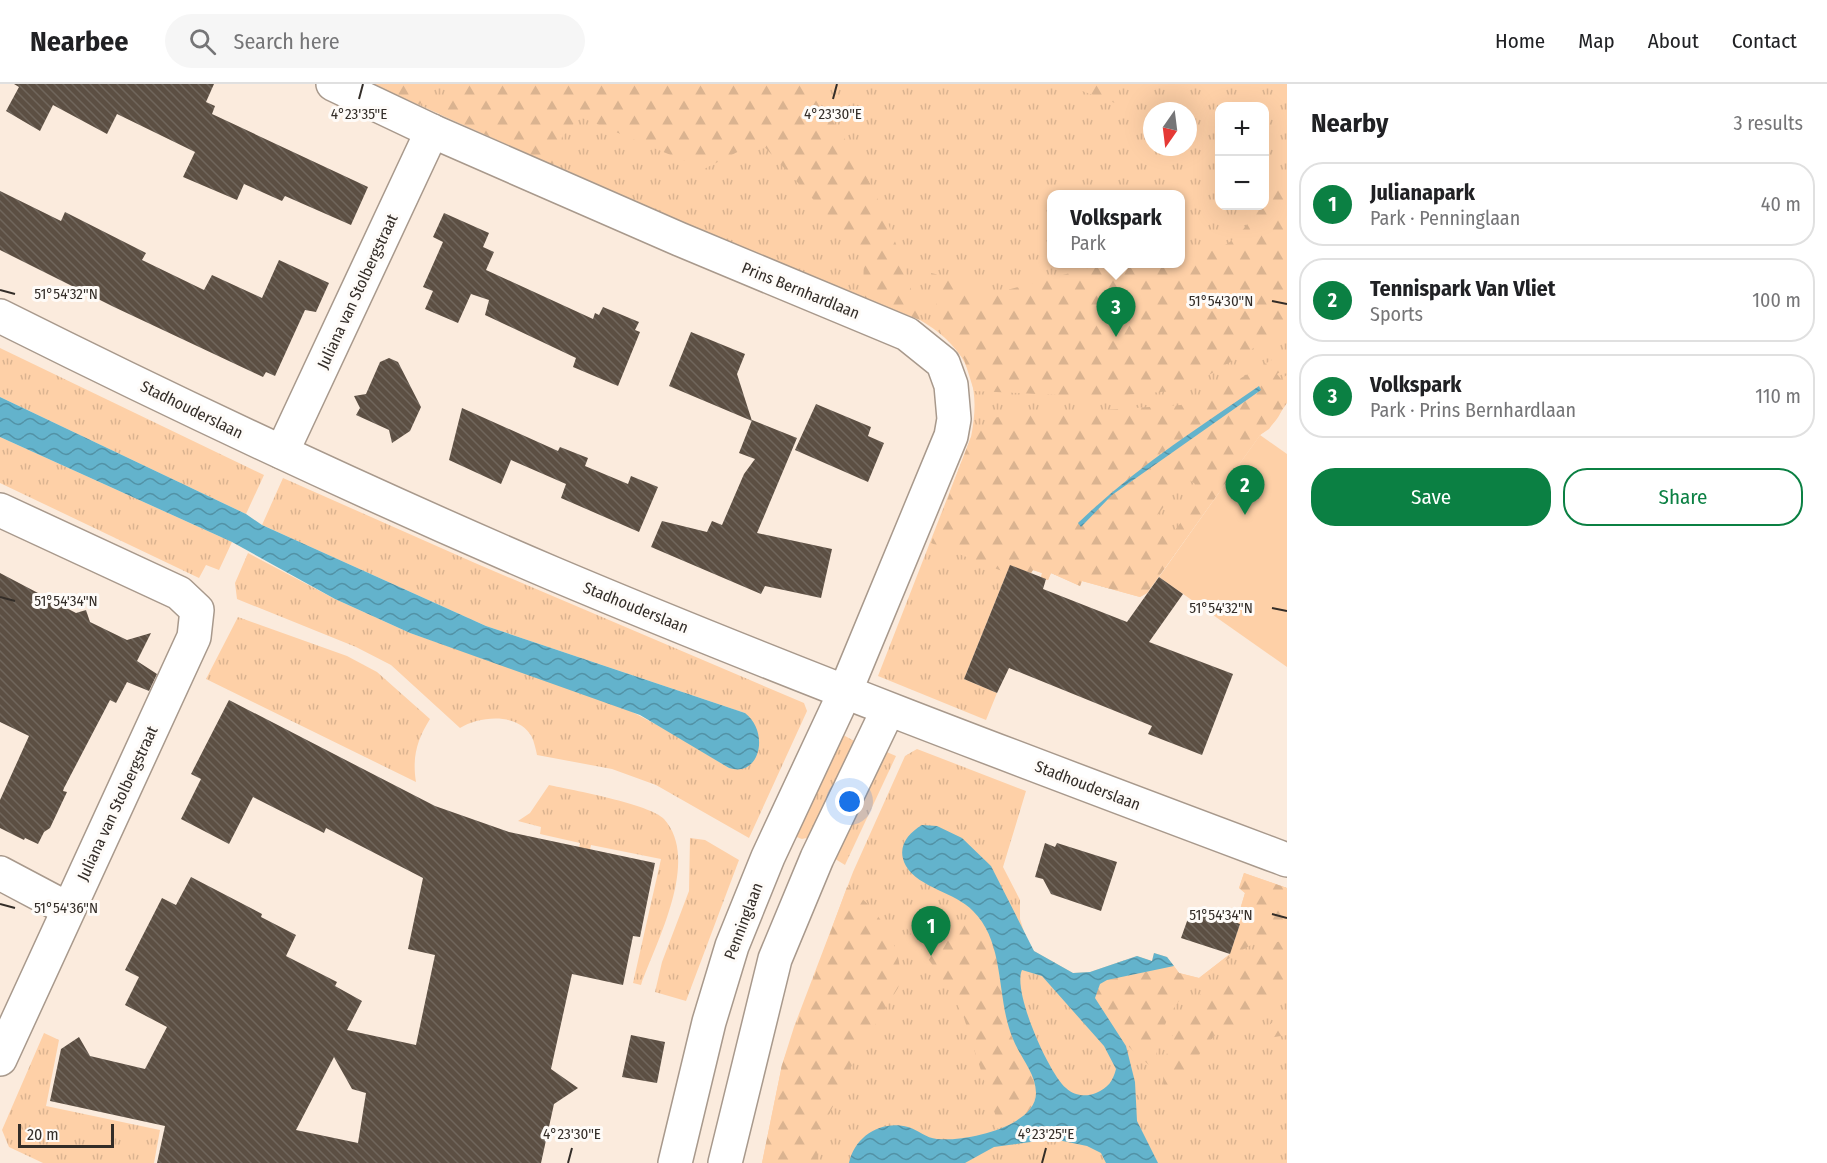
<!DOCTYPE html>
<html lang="en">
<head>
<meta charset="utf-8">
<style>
  body { margin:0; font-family:"Fira Sans Condensed",sans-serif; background:#f6f6f6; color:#202124 }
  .controls { position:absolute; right:18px; top:18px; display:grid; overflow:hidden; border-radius:12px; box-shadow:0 6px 24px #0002 }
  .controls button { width:54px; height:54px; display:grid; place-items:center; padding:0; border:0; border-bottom:2px solid #e0e0e0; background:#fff; color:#202124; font:30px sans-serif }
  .compass { position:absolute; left:1143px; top:18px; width:54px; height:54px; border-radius:50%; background:#fff; box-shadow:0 6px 24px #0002; rotate:194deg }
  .scale { position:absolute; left:18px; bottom:15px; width:96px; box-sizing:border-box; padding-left:6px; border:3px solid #332d28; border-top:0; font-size:16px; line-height:21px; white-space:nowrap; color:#332d28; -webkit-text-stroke:4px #fefbf8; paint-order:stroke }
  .you { position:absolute; left:850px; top:718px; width:21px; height:21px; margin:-15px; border:4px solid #fff; border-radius:50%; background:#1a73e8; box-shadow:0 0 0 9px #1a73e833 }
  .badge { display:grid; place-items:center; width:39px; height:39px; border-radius:50%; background:#0b8043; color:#fff; font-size:20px; font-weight:700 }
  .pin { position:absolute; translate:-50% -50px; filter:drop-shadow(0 2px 3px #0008) }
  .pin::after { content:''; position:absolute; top:32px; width:21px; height:18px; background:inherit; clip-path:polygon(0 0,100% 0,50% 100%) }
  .popup { position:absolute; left:1047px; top:106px; width:138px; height:78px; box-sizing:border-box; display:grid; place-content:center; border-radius:12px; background:#fff; filter:drop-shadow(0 2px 4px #0005); font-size:20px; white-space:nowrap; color:#757577 }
  .popup b { font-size:22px; color:#202124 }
  .popup::after { content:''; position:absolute; left:50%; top:100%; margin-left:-12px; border:12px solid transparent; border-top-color:#fff }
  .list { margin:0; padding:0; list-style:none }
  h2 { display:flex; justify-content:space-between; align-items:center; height:78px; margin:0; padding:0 24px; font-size:26px }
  h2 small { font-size:20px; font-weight:400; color:#757577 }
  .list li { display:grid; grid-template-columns:39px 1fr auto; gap:18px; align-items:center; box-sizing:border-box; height:84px; margin:0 12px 12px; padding:0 12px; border:2px solid #e0e0e0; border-radius:24px }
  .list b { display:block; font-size:22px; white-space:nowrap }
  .list p { margin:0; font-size:20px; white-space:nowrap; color:#757577 }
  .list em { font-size:20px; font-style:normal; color:#757577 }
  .actions { display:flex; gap:12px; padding:18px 24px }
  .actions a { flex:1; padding:14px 0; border:2px solid #0b8043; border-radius:24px; text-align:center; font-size:21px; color:#0b8043 }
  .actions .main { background:#0b8043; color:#fff }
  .icon { flex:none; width:33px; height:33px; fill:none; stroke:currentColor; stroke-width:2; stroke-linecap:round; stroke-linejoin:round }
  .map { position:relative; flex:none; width:1287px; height:1079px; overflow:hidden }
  header { display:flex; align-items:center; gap:36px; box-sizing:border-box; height:84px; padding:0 30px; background:#fff; border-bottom:2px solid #e0e0e0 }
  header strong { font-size:28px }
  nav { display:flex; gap:33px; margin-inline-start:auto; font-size:21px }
  .search { width:420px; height:54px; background:#f6f6f6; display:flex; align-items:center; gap:15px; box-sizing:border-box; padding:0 21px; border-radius:33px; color:#757577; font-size:22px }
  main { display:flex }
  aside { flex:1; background:#fff }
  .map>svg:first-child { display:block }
</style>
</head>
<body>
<header>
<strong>Nearbee</strong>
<div class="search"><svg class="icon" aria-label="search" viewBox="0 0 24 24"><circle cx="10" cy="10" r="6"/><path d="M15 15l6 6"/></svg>Search here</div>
<nav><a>Home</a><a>Map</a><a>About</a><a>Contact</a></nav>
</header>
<main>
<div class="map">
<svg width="1287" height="1079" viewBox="0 0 1287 1079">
  <defs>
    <pattern id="grass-tufts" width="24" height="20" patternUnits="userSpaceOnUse" patternTransform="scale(1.5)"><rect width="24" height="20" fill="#fed0a7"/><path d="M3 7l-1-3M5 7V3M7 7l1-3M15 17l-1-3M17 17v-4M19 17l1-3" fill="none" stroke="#dab390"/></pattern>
    <pattern id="forest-firs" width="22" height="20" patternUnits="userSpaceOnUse" patternTransform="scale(1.5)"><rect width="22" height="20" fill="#fed0a7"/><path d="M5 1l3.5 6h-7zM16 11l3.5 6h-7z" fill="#dab390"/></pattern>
    <pattern id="water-waves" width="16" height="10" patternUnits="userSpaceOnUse" patternTransform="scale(1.5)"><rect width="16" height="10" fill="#63b3cc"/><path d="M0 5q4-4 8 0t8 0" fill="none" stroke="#5292a6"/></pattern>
    <pattern id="building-back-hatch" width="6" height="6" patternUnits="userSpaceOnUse" patternTransform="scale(1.5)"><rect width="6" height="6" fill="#5c4f43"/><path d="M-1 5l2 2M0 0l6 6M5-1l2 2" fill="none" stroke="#70665c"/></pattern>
  </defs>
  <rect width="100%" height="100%" fill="#fbebdd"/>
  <g fill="url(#grass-tufts)" fill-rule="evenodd">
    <path d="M 372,0 L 1287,0 L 1287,319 L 1269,345 L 1260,351 L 1147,509 L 1140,513 L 1082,497 L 1080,502 L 1051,489 L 1048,496 L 1041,494 L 1042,489 L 1033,486 L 1031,489 L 1010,481 L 964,595 L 997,609 L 986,636 L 878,592 L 971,353 C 982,299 968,264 920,236 L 707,149 ZM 1220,22 L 1264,22 L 1264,122 L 1220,122 ZM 1152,27 L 1188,27 L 1188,63 L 1152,63 ZM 1052,110 L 1180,110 L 1180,180 L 1052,180 Z"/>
    <path d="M 0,264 L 264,391 L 246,430 L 0,313 Z"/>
    <path d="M 0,353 L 232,458 L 219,486 L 206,481 L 199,494 L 0,399 Z"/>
    <path d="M 283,394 L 475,479 L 804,619 L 807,627 L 749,754 L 656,701 L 612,685 L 537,671 C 536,666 534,658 532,653 C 518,628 480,632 460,644 L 391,581 L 356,563 L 237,515 L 235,499 L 248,469 L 335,515 L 410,549 L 621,622 L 674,650 L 729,684 L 745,629 L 486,542 L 262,441 Z"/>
    <path d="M 238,533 L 347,572 L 377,588 L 430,635 C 417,656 412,673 416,698 L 206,595 Z"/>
    <path d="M 836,647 L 856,658 L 811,753 L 802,755 L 794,752 Z"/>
    <path d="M 917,665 L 1026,707 L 1003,783 L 1020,816 L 1020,835 L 1027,857 L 1034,867 L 1073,889 L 1090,888 L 1137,872 L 1152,877 L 1154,869 L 1167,873 L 1179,889 L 1199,894 L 1230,870 L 1240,841 L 1236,839 L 1245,809 L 1239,804 L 1244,789 L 1287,804 L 1287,1079 L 762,1079 L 782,981 L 794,943 L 853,788 L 905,672 Z"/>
    <path d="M 882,666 L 896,672 L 845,781 L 832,773 Z"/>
    <path d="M 549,701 C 572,706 650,720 664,735 C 701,776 656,858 641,901 L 633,899 L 661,775 L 591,761 L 584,792 L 574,791 L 580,759 L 540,750 L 541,743 L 518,737 L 530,729 Z"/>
    <path d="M 690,754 L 705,756 L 739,776 L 686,917 L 655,908 L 662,878 L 689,807 Z"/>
    <path d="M 44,949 L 59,956 L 46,1022 L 160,1046 L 154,1079 L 43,1079 L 9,1063 L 2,1046 Z"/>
  </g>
  <g fill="url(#forest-firs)" fill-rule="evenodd">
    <path d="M 379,0 L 429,0 L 420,21 L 380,4 Z"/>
    <path d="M 454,0 L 804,0 C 867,75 894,143 920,236 L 863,213 L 864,170 L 759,57 L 704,85 L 580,33 L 562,53 L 553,81 L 439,30 Z"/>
    <path d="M 1063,0 L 1121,0 L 1115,19 Z"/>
    <path d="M 1266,90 L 1287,94 L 1287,244 L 1184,306 L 1103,313 L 974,307 L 964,275 L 941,248 L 931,189 L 970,198 L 978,214 L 1103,180 L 1180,180 L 1181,171 C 1220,171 1240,157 1258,122 L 1264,122 Z"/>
    <path d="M 1287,267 L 1287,283 L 1277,290 L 1281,295 L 1287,291 C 1287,318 1284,334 1260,351 L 1147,509 L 1140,513 L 1082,497 L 1080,502 L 1051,489 L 1048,496 L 1041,494 L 1042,489 L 1033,486 L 1031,489 L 1010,481 L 1007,489 L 931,459 L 971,353 L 993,334 L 1037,326 L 1102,326 L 1197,320 ZM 1261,306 L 1112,411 L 1159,370 ZM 1185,393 L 1204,406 L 1168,456 L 1150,442 Z"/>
    <path d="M 1244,789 L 1287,804 L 1287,845 C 1250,857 1193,894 1172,927 C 1161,944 1158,965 1153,984 C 1135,970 1092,931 1096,907 L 1107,896 L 1174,882 L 1179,889 L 1199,894 L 1230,870 L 1240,841 L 1236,839 L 1245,809 L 1239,804 Z"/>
    <path d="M 847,803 C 876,820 909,870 898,904 L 857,970 L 822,1046 L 818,1045 L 814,1062 L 818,1064 L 817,1079 L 762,1079 L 782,981 Z"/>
    <path d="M 901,836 L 982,838 C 990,856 999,875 1001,895 C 1003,915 1005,934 1012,953 C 1019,972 1038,991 1035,1012 C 1032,1033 1014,1039 996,1045 L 996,1033 L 964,934 L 950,906 Z"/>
    <path d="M 1287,856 L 1287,905 L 1243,943 L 1223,946 L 1215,951 L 1165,1011 C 1161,995 1164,980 1168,965 C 1183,909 1231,885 1277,858 Z"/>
    <path d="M 1287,927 L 1287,951 L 1268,954 L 1262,947 Z"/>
  </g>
  <path fill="#fed0a7" d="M 1260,351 L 1287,370 L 1287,583 L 1159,493 Z"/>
  <g fill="url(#water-waves)" fill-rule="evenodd">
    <path d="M 1259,302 L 1261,306 L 1112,411 L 1081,443 L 1078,439 C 1134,385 1195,346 1259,302 Z"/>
    <path d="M 0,313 L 246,430 L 262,441 L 486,542 L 745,629 C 770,648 760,694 729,684 L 640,631 L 410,549 L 335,515 L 232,458 L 0,353 Z"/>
    <path d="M 922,741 L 937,742 L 962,754 L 991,782 L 1034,867 L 1073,889 L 1090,888 L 1137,872 L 1152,877 L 1154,869 L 1167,873 L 1174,882 L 1107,896 L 1100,900 L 1095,914 L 1126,962 L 1135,998 L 1137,1037 L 1158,1079 L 1106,1079 L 1101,1069 L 1087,1062 L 1053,1055 L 994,1063 L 965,1079 L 849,1079 C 855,1052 881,1036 908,1043 C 918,1046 926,1054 937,1055 C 964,1058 1036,1043 1036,1009 C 1036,989 1020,973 1013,955 C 996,916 1006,859 973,827 C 955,808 919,804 906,782 C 896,764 907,750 922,741 ZM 1022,886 L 1042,892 L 1104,962 L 1116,985 C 1113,997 1108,1004 1096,1009 C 1086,1013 1074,1012 1066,1004 C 1049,990 1012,907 1022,886 Z"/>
  </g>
  <g fill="url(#building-back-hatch)" fill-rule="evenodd">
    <path d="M 14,0 L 214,0 L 206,18 L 215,22 L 212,30 L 368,103 L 351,141 L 285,112 L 282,117 L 244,100 L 237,116 L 183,93 L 195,68 L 117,30 L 107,50 L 53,21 L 40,47 L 6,27 L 19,3 Z"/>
    <path d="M 0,107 L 61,137 L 65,128 L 146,169 L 142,176 L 204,206 L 212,191 L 262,214 L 279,176 L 329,199 L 316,228 L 305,226 L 275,292 L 266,288 L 263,293 L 114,223 L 0,166 Z"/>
    <path d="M 444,129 L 489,149 L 483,163 L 494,168 L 486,186 L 593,235 L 595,229 L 599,231 L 603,223 L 639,238 L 635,246 L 640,248 L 618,302 L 573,283 L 576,274 L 485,231 L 489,216 L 471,210 L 458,239 L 425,225 L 433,207 L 423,203 L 443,158 L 433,153 Z"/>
    <path d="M 691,248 L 745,270 L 737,290 L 752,337 L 669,302 Z"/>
    <path d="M 389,274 L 398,278 L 421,323 L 410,347 L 392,359 L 389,346 L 356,331 L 360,324 L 354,312 L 366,310 L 380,278 Z"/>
    <path d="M 816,320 L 871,343 L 868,352 L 884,359 L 868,398 L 795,366 Z"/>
    <path d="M 462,324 L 558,367 L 560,363 L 588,374 L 585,382 L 628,400 L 631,392 L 658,403 L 639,448 L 561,414 L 566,400 L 511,376 L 501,400 L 449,376 Z"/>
    <path d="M 752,336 L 797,354 L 757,449 L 832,465 L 821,514 L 765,502 L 761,510 L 651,463 L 662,437 L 707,448 L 712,437 L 722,441 L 744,390 L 755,375 L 739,369 Z"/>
    <path d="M 1010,481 L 1046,495 L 1043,505 L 1127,538 L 1159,493 L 1183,510 L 1149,558 L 1233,590 L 1202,671 L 1148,650 L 1152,642 L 1009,584 L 997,609 L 964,595 Z"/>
    <path d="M 0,489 L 76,529 L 86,526 L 90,538 L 127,556 L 151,549 L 137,577 L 157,590 L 149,607 L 127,598 L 116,619 L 110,616 L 64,704 L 63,707 L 67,708 L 50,744 L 44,748 L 38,760 L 25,754 L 24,756 L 0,744 L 0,716 L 29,652 L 0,638 Z"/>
    <path d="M 229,616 L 435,722 L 509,748 L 655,779 L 640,853 L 633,852 L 623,901 L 572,890 L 551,985 L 578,1004 L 554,1020 L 541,1079 L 157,1079 L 165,1042 L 50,1017 L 61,965 L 79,953 L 90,972 L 145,985 L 167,943 L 125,921 L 139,893 L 125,886 L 162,814 L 176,821 L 191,793 L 262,830 L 261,833 L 296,851 L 286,872 L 337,898 L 335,902 L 362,917 L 347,946 L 416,961 L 435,871 L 408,865 L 423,794 L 326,744 L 324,749 L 253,713 L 229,760 L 181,735 L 201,695 L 191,690 ZM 334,973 L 352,1005 L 366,1009 L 358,1059 L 296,1046 Z"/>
    <path d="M 1045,759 L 1055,763 L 1057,759 L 1117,778 L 1101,827 L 1051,810 L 1043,795 L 1035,793 Z"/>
    <path d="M 1191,826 L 1215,833 L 1216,831 L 1240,840 L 1230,870 L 1181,854 Z"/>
    <path d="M 631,951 L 665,958 L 657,999 L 622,993 Z"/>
  </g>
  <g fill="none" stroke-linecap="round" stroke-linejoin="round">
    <g stroke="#a8998c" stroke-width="36">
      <g id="minor">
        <path d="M 333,0 L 432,47 L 679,155 L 907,250 L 943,279 L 951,301 L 954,335 L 951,352 L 845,608 L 768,773 L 732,862 L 709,938 L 675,1079"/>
        <path d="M 0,232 C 182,323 367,410 554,490 C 796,592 1042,684 1287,776"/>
        <path d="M 282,368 L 432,47"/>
        <path d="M 0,426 L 179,509 L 197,526 L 194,553 L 0,975"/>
        <path d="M 0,789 L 68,825"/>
        <path d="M 725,1079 L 775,875 L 817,774 L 888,626"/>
      </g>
    </g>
    <use href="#minor" stroke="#fff" stroke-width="33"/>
  </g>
  <path fill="none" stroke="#332d28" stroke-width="2" d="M 359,15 L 363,0M 833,15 L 837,0M 0,206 L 15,210M 1272,217 L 1287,220M 0,513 L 15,517M 1272,524 L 1287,527M 0,820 L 15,824M 1272,830 L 1287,834M 568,1079 L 572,1064M 1042,1079 L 1046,1064"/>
  <g text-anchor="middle" stroke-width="6" stroke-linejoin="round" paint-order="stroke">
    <g font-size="16" fill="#332d28" stroke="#fefbf8">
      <text transform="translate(801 206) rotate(22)" y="6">Prins Bernhardlaan</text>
      <text transform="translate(357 207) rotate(-65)" y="6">Juliana van Stolbergstraat</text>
      <text transform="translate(192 325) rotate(26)" y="6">Stadhouderslaan</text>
      <text transform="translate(636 523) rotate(22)" y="6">Stadhouderslaan</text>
      <text transform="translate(1088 701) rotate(21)" y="6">Stadhouderslaan</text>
      <text transform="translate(117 719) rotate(-65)" y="6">Juliana van Stolbergstraat</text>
      <text transform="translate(743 837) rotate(-69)" y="6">Penninglaan</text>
    </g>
  </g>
  <g font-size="15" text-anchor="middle" fill="#332d28" stroke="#fefbf8" stroke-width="6" stroke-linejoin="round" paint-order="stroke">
    <text x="359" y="35">4°23'35"E</text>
    <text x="833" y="35">4°23'30"E</text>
    <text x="66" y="215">51°54'32"N</text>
    <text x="1221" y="222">51°54'30"N</text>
    <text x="66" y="522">51°54'34"N</text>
    <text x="1221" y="529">51°54'32"N</text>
    <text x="66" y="829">51°54'36"N</text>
    <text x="1221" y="836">51°54'34"N</text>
    <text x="572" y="1055">4°23'30"E</text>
    <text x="1046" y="1055">4°23'25"E</text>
  </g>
</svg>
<div class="controls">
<button>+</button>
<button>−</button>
</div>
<svg class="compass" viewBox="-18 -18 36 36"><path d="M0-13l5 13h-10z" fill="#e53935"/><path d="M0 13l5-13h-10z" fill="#757577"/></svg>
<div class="scale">20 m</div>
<div class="you"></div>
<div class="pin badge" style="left:931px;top:872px">1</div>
<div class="pin badge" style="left:1245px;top:431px">2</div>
<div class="pin badge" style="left:1116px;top:253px">3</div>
<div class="popup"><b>Volkspark</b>Park</div>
</div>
<aside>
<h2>Nearby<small>3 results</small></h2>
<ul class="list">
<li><span class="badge">1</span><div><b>Julianapark</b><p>Park · Penninglaan</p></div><em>40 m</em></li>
<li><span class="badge">2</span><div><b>Tennispark Van Vliet</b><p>Sports</p></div><em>100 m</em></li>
<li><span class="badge">3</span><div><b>Volkspark</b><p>Park · Prins Bernhardlaan</p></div><em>110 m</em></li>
</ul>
<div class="actions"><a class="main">Save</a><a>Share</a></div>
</aside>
</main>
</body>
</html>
